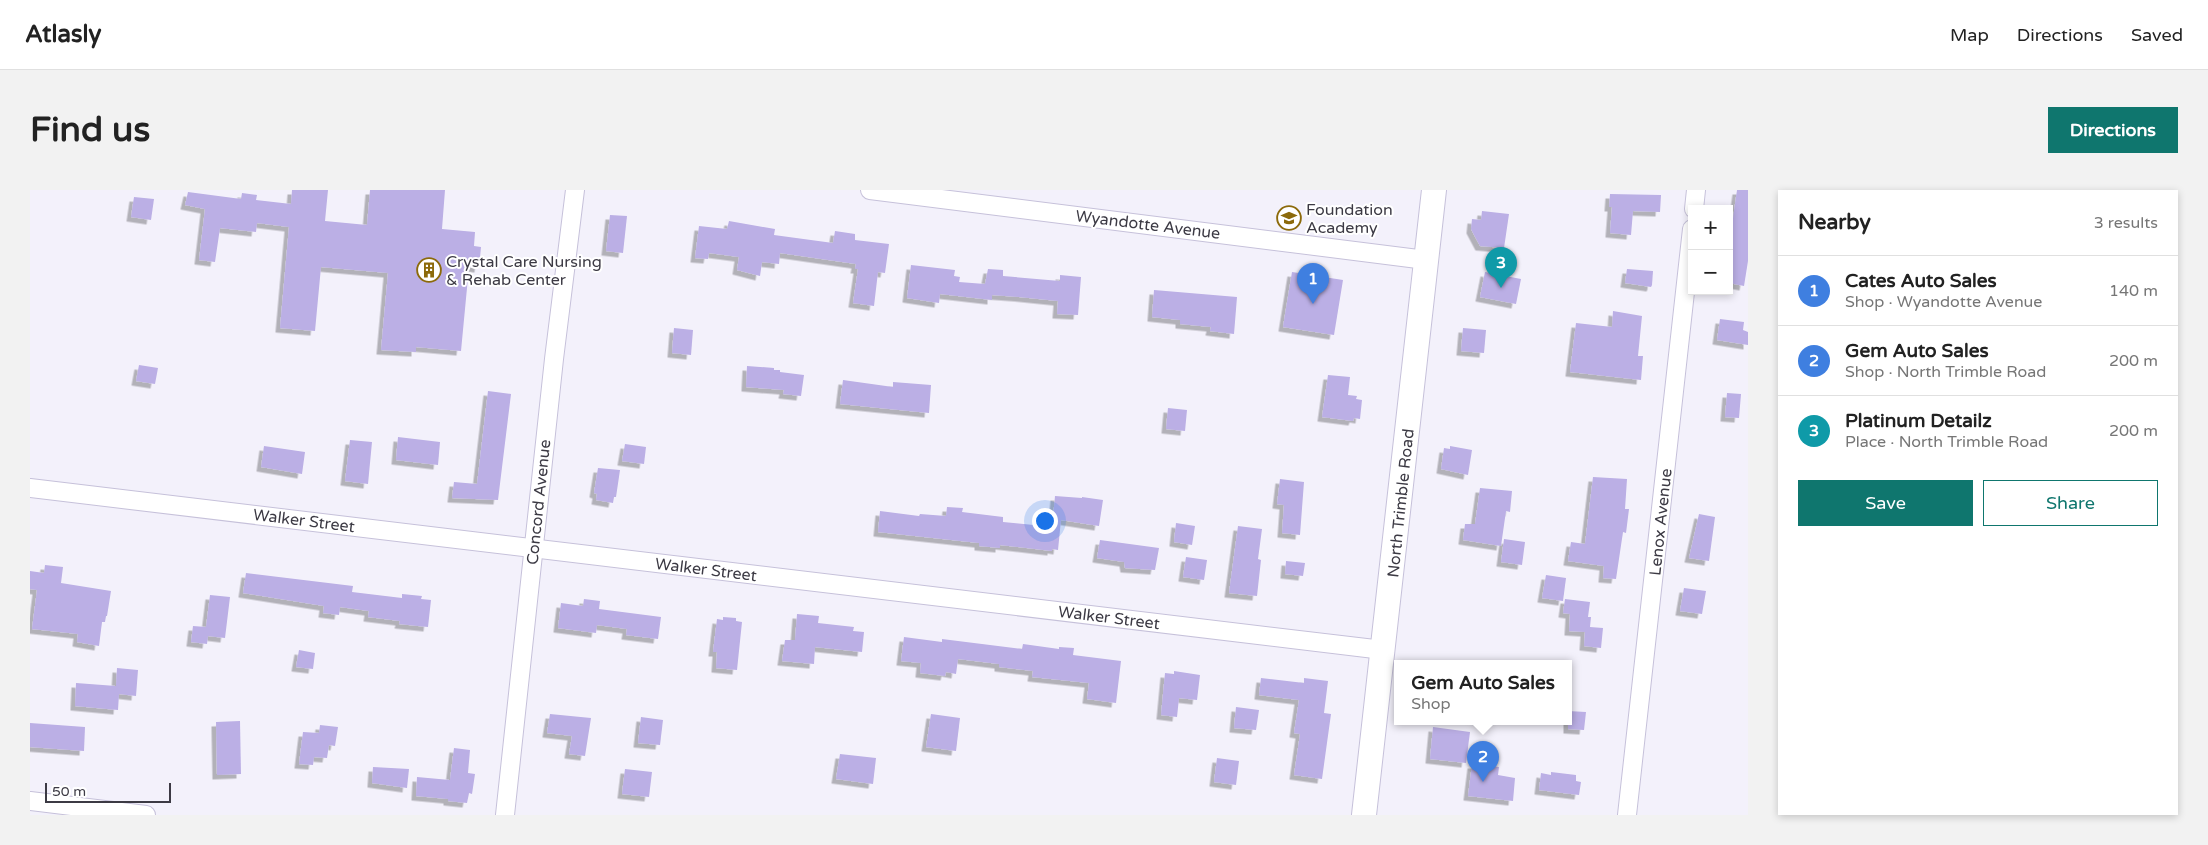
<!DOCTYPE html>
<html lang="en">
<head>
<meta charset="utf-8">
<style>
  body { margin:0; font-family:"Varela Round",sans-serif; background:#f2f2f2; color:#222 }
  .controls { position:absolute; right:15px; top:15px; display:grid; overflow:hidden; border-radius:0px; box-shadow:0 2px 8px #0003 }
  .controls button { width:45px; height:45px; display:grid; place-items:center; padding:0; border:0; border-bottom:1px solid #e0e0e0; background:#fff; color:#222; font:25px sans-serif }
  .scale { position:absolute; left:15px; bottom:12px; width:126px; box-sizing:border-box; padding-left:5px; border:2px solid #3c3a44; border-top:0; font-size:14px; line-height:18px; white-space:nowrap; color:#3c3a44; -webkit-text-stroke:4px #fff; paint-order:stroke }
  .you { position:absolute; left:1014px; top:330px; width:18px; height:18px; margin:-12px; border:4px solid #fff; border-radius:50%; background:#1a73e8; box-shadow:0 0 0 8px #1a73e833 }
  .badge { display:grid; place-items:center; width:32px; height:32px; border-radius:50%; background:#0f766e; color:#fff; font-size:16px; font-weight:700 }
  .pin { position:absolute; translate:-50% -41px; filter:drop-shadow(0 1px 2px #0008) }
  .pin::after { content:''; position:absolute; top:26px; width:18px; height:15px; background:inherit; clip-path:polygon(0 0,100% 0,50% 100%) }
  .popup { position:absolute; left:1364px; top:470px; width:178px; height:65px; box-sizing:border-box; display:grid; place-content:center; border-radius:0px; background:#fff; filter:drop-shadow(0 1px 4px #0005); font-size:16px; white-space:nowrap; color:#767676 }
  .popup b { font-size:19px; color:#222 }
  .popup::after { content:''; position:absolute; left:50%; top:100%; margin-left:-10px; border:10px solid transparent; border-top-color:#fff }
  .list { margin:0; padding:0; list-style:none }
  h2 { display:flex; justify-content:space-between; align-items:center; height:65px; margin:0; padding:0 20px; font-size:21px }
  h2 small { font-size:16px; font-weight:400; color:#767676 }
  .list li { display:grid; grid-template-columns:32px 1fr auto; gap:15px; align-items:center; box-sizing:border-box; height:70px; padding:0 20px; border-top:1px solid #e0e0e0 }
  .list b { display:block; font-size:19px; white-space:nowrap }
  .list p { margin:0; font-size:16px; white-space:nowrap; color:#767676 }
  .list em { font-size:16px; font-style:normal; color:#767676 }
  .actions { display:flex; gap:10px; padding:15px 20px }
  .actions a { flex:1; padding:11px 0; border:1px solid #0f766e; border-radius:0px; text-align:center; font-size:18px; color:#0f766e }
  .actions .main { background:#0f766e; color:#fff }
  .map { position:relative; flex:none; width:1718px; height:625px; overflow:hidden; border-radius:0px }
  header { display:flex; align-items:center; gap:30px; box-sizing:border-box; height:70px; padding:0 25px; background:#fff; border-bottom:1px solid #e0e0e0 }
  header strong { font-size:24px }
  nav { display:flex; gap:28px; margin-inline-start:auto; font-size:18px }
  .intro { display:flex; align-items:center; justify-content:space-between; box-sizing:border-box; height:120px; padding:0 30px }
  h1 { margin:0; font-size:35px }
  .button { padding:12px 22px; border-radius:0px; background:#0f766e; color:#fff; font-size:18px; font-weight:700 }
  main { display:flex; gap:30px; padding:0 30px }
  aside { flex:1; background:#fff; border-radius:0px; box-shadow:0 2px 8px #0003 }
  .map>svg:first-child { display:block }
</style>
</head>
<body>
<header>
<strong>Atlasly</strong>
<nav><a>Map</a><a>Directions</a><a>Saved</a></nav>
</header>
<div class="intro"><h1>Find us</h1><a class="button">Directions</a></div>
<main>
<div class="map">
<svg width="1718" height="625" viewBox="0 0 1718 625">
  <defs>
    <filter id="shadow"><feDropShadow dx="-4.5" dy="4.5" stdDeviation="0" flood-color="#0004"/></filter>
  </defs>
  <rect width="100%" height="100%" fill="#f3f1fb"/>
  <g fill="#bbafe5" filter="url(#shadow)">
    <path d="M 262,0 L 298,0 L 295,31 L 337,35 L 340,0 L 415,0 L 412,39 L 445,42 L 444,56 L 451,57 L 449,78 L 439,77 L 431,161 L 386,157 L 386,162 L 351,160 L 358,83 L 291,77 L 285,141 L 250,138 L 259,37 L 227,33 L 226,42 L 190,38 L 185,72 L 169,70 L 175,19 L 155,15 L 158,2 L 211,9 L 212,3 L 227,5 L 226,10 L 261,14 Z"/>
    <path d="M 1707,0 L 1718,0 L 1718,71 L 1714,96 L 1699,93 L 1699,57 Z"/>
    <path d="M 1580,4 L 1631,5 L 1630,22 L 1603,21 L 1601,45 L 1580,43 L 1582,17 L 1579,17 Z"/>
    <path d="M 104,7 L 124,9 L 121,30 L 101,27 Z"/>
    <path d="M 1452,21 L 1479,24 L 1474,58 L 1450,56 L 1441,39 L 1442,29 L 1451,30 Z"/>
    <path d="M 580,25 L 597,26 L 593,63 L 576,61 Z"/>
    <path d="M 699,31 L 745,39 L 744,45 L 803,53 L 805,41 L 825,44 L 825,50 L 859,54 L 855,83 L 848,82 L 844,116 L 823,113 L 828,79 L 825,79 L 826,74 L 750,63 L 749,74 L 732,72 L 730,86 L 707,80 L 709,67 L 679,63 L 678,69 L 665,68 L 669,36 L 697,39 Z"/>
    <path d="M 881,75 L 925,80 L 924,86 L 930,87 L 929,92 L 955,94 L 958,79 L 973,80 L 973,86 L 1030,91 L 1030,85 L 1051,87 L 1048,125 L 1027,124 L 1028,111 L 989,107 L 962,105 L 962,110 L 910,104 L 909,113 L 877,108 Z"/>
    <path d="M 1597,79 L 1623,81 L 1622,95 L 1621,97 L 1595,93 Z"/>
    <path d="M 1262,82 L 1313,90 L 1304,145 L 1253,137 Z"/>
    <path d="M 1455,82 L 1491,89 L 1486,114 L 1450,107 Z"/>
    <path d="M 1124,100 L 1207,107 L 1204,144 L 1180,141 L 1181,137 L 1150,134 L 1150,130 L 1122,127 Z"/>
    <path d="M 1583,121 L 1612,126 L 1608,166 L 1613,166 L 1611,190 L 1540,182 L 1546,133 L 1582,137 Z"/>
    <path d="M 1690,129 L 1714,132 L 1713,140 L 1718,142 L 1718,155 L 1687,150 Z"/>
    <path d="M 644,138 L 663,140 L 661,165 L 642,163 Z"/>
    <path d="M 1433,138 L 1456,140 L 1454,163 L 1431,161 Z"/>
    <path d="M 109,175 L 128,178 L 125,194 L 106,191 Z"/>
    <path d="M 717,176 L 744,178 L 744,180 L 750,180 L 750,182 L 774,185 L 771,206 L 753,204 L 754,200 L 716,197 Z"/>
    <path d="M 1298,185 L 1320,187 L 1318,205 L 1327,206 L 1326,209 L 1332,210 L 1330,229 L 1324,228 L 1323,231 L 1292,227 Z"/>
    <path d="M 813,190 L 863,197 L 863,192 L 901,195 L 899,223 L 810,214 Z"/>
    <path d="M 458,201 L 481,204 L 468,310 L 422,308 L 424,292 L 447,294 Z"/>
    <path d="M 1697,203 L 1711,204 L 1709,228 L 1695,227 Z"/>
    <path d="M 1138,218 L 1157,220 L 1155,241 L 1136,239 Z"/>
    <path d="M 368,247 L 410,252 L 408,275 L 366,270 Z"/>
    <path d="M 320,250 L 342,252 L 338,294 L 315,291 Z"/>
    <path d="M 595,254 L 616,257 L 614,274 L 592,271 Z"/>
    <path d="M 234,256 L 275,262 L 272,284 L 231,277 Z"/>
    <path d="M 1420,256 L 1442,260 L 1438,285 L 1411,279 L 1414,258 L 1420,259 Z"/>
    <path d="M 568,278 L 590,280 L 586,307 L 584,307 L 583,313 L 566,310 L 567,304 L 564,303 Z"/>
    <path d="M 1563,287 L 1597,289 L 1595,319 L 1599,319 L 1596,343 L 1593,342 L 1586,389 L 1573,388 L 1574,376 L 1538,371 L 1541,352 L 1555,354 Z"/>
    <path d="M 1250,289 L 1274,292 L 1270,345 L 1252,343 L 1254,315 L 1247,314 Z"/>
    <path d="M 1450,298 L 1482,301 L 1480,322 L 1476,321 L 1471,356 L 1433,350 L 1435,334 L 1445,334 Z"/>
    <path d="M 1025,306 L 1052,308 L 1052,307 L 1073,310 L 1069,336 L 1031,330 L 1028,360 L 1022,359 L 1022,361 L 970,355 L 970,358 L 949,356 L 949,353 L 848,342 L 850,321 L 889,326 L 890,324 L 916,326 L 917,317 L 933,318 L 932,322 L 973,327 L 973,332 L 1014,336 L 1015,327 L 1026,328 L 1023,328 Z"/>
    <path d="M 1669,324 L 1685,327 L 1679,371 L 1659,368 Z"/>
    <path d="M 1146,333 L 1165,336 L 1162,355 L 1144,352 Z"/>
    <path d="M 1208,336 L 1232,339 L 1228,369 L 1231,370 L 1227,406 L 1199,403 Z"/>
    <path d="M 1474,349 L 1495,352 L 1492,375 L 1471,372 Z"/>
    <path d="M 1070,350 L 1129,358 L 1125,380 L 1095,378 L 1094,372 L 1067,368 Z"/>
    <path d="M 1156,367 L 1177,370 L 1174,390 L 1153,387 Z"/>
    <path d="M 1256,371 L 1275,373 L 1273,386 L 1255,384 Z"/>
    <path d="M 15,375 L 33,377 L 31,393 L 81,401 L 77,426 L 76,426 L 75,432 L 72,432 L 69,456 L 47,452 L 48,444 L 2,439 L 7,400 L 0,399 L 0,381 L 14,383 Z"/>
    <path d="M 216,383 L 323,396 L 322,402 L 372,408 L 372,404 L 392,406 L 391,409 L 401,410 L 398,437 L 369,434 L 370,431 L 338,427 L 339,421 L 310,417 L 309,425 L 293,423 L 294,416 L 213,403 Z"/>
    <path d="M 1516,385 L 1536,388 L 1533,411 L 1512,408 Z"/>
    <path d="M 1654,398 L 1676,401 L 1672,424 L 1650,421 Z"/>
    <path d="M 180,405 L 200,407 L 195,448 L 178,446 L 177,454 L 161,452 L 163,436 L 176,437 Z"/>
    <path d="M 554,409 L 570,411 L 569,419 L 631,427 L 628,449 L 596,445 L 597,439 L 567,435 L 566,443 L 528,438 L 531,413 L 553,416 Z"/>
    <path d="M 1535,409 L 1560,412 L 1558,427 L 1561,427 L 1560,437 L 1573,438 L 1571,458 L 1554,456 L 1555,442 L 1539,441 L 1540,424 L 1533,423 Z"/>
    <path d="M 767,424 L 789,426 L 788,433 L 824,437 L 823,441 L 834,442 L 832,462 L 785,457 L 784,474 L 752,471 L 755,450 L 765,450 Z"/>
    <path d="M 693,427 L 706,428 L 706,431 L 712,432 L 707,480 L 686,478 L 687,462 L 683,462 L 687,429 L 693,430 Z"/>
    <path d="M 874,447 L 912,452 L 912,449 L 992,459 L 993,454 L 1029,459 L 1029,457 L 1044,458 L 1043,465 L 1091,471 L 1086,513 L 1057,509 L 1059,493 L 1002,487 L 1003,481 L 969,477 L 969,474 L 928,469 L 926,484 L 916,482 L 915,486 L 890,483 L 891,473 L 871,471 Z"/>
    <path d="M 269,460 L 285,463 L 283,479 L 266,477 Z"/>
    <path d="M 87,478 L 108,480 L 106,506 L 89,504 L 88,520 L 45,516 L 46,493 L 86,496 Z"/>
    <path d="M 1144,481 L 1170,485 L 1167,510 L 1149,508 L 1147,527 L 1131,525 L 1135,483 L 1144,484 Z"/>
    <path d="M 1231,488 L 1274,493 L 1274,488 L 1298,491 L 1294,523 L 1301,524 L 1292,589 L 1264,585 L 1270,544 L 1264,543 L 1269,510 L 1229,505 Z"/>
    <path d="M 1206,517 L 1229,520 L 1226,540 L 1204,538 Z"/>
    <path d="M 1538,521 L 1556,522 L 1554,540 L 1538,539 Z"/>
    <path d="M 520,524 L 561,528 L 555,566 L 539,564 L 542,546 L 517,543 Z"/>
    <path d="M 901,524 L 930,528 L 926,561 L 896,557 Z"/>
    <path d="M 611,527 L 633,530 L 630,555 L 608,553 Z"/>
    <path d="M 210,531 L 211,584 L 187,585 L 186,532 Z"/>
    <path d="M 0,533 L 55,537 L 54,561 L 0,557 Z"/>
    <path d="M 290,535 L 308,537 L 305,556 L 299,555 L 297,568 L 284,567 L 283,575 L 269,574 L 273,542 L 289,543 Z"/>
    <path d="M 1403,537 L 1440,542 L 1436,573 L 1400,569 Z"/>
    <path d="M 424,558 L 440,560 L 438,583 L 445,584 L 442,604 L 439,603 L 437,613 L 418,611 L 418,609 L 386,606 L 387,587 L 420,590 Z"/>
    <path d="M 810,564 L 846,568 L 843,594 L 806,589 Z"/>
    <path d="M 1187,568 L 1209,571 L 1206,595 L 1184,592 Z"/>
    <path d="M 1442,574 L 1469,577 L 1468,585 L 1485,588 L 1483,611 L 1438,606 Z"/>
    <path d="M 343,577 L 379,579 L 377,598 L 342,593 Z"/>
    <path d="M 595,579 L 622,582 L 619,607 L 592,604 Z"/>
    <path d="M 1521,582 L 1546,585 L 1546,591 L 1551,592 L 1549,605 L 1509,600 L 1511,583 L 1521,585 Z"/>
  </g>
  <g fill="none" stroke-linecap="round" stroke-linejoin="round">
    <g stroke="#c6c1da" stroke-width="20">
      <g id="minor">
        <path d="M 840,0 L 1396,70"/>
        <path d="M 1664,19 L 1666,0"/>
        <path d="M 0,298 L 1353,460"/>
        <path d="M 0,611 L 116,625"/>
        <path d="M 475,625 L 524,169 L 545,0"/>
        <path d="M 1597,625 L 1662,39"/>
      </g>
    </g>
    <g stroke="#c6c1da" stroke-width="26">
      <path id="secondary" d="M 1334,625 L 1404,0"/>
    </g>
    <use href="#minor" stroke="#fff" stroke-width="18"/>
    <use href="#secondary" stroke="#fff" stroke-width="24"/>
  </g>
  <defs>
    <g id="school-ring" transform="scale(1.25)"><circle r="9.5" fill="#fff" stroke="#8c6a0b" stroke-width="1.5"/><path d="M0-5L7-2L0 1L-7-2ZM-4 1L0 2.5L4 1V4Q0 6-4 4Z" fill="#8c6a0b"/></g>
    <g id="building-ring" transform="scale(1.25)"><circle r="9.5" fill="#fff" stroke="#8c6a0b" stroke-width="1.5"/><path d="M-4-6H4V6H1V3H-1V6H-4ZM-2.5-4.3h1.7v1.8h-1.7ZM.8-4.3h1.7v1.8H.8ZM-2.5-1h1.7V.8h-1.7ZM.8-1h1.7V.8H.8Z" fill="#8c6a0b"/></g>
  </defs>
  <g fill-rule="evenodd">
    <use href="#school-ring" x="1259" y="28"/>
    <use href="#building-ring" x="399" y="80"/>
  </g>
  <g text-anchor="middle" stroke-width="4" stroke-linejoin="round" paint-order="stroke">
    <g font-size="16" fill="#3c3a44" stroke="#fff" text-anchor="start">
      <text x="1276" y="25">Foundation<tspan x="1276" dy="18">Academy</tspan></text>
      <text x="416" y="77">Crystal Care Nursing<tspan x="416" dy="18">&amp; Rehab Center</tspan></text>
    </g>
    <g font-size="16" fill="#3c3a44" stroke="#fff">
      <text transform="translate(1118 34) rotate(7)" y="6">Wyandotte Avenue</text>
      <text transform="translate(508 312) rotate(-84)" y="6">Concord Avenue</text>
      <text transform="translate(1370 313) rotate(-84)" y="6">North Trimble Road</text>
      <text transform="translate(274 330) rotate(7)" y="6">Walker Street</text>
      <text transform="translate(1630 332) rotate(-84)" y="6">Lenox Avenue</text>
      <text transform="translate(676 379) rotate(7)" y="6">Walker Street</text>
      <text transform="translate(1079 427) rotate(7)" y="6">Walker Street</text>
    </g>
  </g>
</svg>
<div class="controls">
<button>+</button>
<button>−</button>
</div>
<div class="scale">50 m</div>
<div class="you"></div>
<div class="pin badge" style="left:1283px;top:114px;background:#3f7fe0">1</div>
<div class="pin badge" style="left:1453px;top:592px;background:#3f7fe0">2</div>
<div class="popup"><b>Gem Auto Sales</b>Shop</div>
<div class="pin badge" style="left:1471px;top:98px;background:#0f9aa8">3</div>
</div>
<aside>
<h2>Nearby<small>3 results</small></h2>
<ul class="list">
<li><span class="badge" style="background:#3f7fe0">1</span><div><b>Cates Auto Sales</b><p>Shop · Wyandotte Avenue</p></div><em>140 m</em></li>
<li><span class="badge" style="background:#3f7fe0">2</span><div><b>Gem Auto Sales</b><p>Shop · North Trimble Road</p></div><em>200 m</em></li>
<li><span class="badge" style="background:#0f9aa8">3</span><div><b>Platinum Detailz</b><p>Place · North Trimble Road</p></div><em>200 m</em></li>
</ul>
<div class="actions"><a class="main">Save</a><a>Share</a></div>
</aside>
</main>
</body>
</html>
